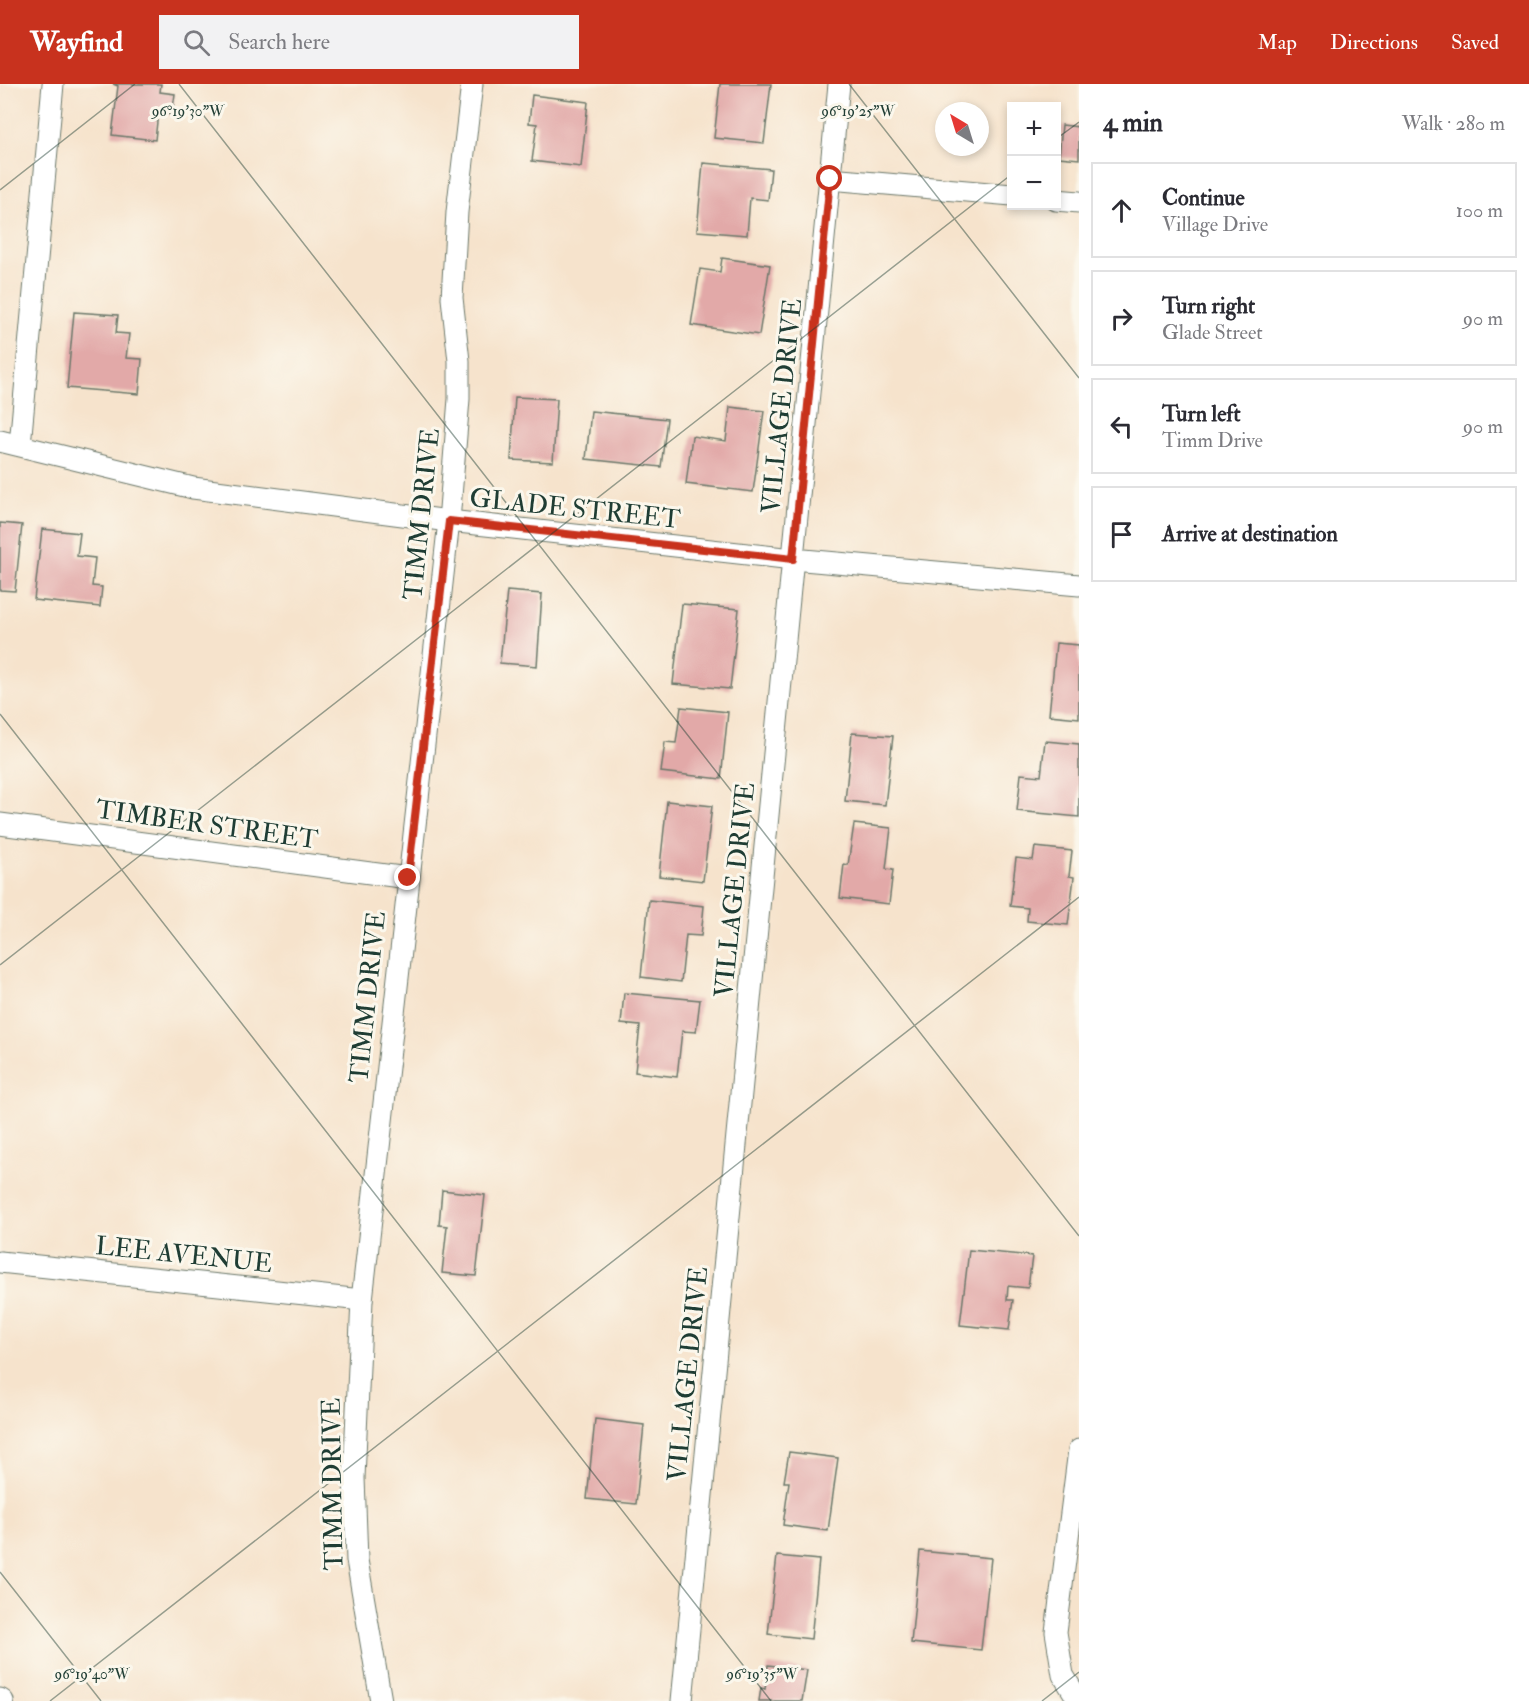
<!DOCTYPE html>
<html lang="en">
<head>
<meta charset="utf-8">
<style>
  body { margin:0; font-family:"IM FELL Double Pica",serif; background:#f2f2f3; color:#2b2b33 }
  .controls { position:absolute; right:18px; top:18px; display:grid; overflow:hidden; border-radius:0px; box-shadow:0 3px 9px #0003 }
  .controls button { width:54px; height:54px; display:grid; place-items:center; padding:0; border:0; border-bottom:2px solid #e1e1e2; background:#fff; color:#2b2b33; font:30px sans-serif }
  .compass { position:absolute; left:935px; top:18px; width:54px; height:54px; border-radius:50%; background:#fff; box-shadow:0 3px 9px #0003; rotate:322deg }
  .stop { position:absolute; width:18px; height:18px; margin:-14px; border:4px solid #c8321e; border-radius:50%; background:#fff }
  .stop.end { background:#c8321e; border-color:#fff; box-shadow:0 2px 6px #0008 }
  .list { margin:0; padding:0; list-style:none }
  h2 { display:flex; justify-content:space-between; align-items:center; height:78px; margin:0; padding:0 24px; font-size:26px }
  h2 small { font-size:20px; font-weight:400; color:#7c7c81 }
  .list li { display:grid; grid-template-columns:39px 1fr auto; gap:18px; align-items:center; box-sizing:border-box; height:96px; margin:0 12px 12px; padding:0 12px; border:2px solid #e1e1e2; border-radius:0px }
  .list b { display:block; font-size:22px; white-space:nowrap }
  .list p { margin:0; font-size:20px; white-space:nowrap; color:#7c7c81 }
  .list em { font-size:20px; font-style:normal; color:#7c7c81 }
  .icon { flex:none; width:33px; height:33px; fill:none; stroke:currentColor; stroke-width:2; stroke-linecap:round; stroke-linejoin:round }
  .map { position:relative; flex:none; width:1079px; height:1617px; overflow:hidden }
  header { display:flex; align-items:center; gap:36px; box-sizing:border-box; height:84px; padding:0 30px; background:#c8321e; color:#fff }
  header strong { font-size:28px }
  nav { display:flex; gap:33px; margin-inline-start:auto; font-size:21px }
  .search { width:420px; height:54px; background:#f2f2f3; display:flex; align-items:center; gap:15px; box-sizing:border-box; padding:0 21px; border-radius:0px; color:#7c7c81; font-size:22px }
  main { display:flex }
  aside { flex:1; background:#fff }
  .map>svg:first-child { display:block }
</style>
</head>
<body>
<header>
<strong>Wayfind</strong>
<div class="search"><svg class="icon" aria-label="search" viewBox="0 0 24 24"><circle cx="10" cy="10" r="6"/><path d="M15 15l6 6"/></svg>Search here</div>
<nav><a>Map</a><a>Directions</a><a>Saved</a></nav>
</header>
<main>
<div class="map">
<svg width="1079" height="1617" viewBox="0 0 1079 1617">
  <rect width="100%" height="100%" fill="#fbf7ec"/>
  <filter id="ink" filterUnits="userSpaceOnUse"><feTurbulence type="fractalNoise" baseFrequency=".0167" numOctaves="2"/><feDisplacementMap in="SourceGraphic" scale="12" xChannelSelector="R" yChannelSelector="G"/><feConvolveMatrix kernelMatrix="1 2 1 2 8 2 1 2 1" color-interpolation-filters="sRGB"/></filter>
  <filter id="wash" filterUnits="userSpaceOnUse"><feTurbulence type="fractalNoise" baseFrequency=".008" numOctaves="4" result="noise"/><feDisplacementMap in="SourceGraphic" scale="24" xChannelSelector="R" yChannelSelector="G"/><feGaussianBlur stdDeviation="1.35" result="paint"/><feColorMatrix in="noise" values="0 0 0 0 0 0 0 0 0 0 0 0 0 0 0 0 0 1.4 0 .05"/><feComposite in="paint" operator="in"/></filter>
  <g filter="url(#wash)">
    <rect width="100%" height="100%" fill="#f6e3cc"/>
    <g id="blocks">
      <g fill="#e2a9a8">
        <path d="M 113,0 L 161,0 L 160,8 L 175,10 L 172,31 L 158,29 L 155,56 L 112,51 L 118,2 Z"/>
        <path d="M 720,0 L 771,0 L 764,59 L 714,54 Z"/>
        <path d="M 532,11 L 588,18 L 581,83 L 532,77 L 537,40 L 529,39 Z"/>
        <path d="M 1062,41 L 1079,43 L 1079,75 L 1059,73 Z"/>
        <path d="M 703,79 L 771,85 L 768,116 L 750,114 L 747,151 L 697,147 Z"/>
        <path d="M 722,174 L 770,181 L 759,251 L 691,241 L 700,185 L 720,188 Z"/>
        <path d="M 74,228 L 118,231 L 116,249 L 129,250 L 126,274 L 142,275 L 139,310 L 67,304 Z"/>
        <path d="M 515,313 L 557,315 L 553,378 L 511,376 Z"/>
        <path d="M 730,323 L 764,327 L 753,408 L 686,400 L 692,352 L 726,357 Z"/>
        <path d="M 591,327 L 667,335 L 661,383 L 586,375 Z"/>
        <path d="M 0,439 L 22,441 L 15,507 L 0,506 Z"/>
        <path d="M 42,445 L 80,449 L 77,472 L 95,474 L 92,502 L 102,503 L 100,523 L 34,516 Z"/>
        <path d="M 507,507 L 542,510 L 537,582 L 500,579 Z"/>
        <path d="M 682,520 L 739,525 L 730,605 L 673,600 Z"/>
        <path d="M 1056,559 L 1079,561 L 1079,634 L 1049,631 Z"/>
        <path d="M 681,623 L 728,628 L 721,695 L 661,688 L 665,658 L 676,659 Z"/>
        <path d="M 852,649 L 893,652 L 885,721 L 845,717 Z"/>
        <path d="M 1045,657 L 1079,660 L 1079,733 L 1017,727 L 1021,690 L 1041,692 Z"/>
        <path d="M 667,717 L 712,722 L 703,797 L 659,792 Z"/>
        <path d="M 854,740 L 891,744 L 886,785 L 893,786 L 889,820 L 840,814 L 844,780 L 848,781 Z"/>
        <path d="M 1035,763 L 1072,767 L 1069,792 L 1074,793 L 1068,841 L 1027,837 L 1028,824 L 1010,822 L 1016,774 L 1033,776 Z"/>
        <path d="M 649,816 L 704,822 L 701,852 L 686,851 L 681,898 L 641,893 Z"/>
        <path d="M 624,909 L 700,916 L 696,948 L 682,947 L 677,993 L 635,988 L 640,942 L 621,940 Z"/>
        <path d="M 442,1106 L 485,1111 L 476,1192 L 442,1189 L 447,1142 L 439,1141 Z"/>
        <path d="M 969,1166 L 1032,1172 L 1028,1204 L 1008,1202 L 1007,1216 L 1013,1216 L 1009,1246 L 960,1241 Z"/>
        <path d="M 595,1335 L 644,1341 L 636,1420 L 587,1415 Z"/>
        <path d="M 789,1368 L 838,1374 L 828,1447 L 783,1441 L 789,1398 L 784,1398 Z"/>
        <path d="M 920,1467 L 991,1474 L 981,1566 L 911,1559 Z"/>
        <path d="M 777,1472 L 819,1476 L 811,1555 L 768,1550 Z"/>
        <path d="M 768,1581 L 807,1586 L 802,1617 L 759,1617 L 761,1604 L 765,1605 Z"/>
      </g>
    </g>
  </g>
  <g filter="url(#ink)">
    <use href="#blocks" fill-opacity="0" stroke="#6a7769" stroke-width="1.5"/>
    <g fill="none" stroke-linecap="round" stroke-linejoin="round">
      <g stroke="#6a7769" stroke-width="23">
        <g id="street">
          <path d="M 830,95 L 1012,111"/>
          <path d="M 1056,116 L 1079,118"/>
          <path d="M 0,357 L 193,404 L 449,437 L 793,475 L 1079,501"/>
          <path d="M 20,361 L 53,0"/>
          <path d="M 0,740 L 408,794"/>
          <path d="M 0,1178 L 362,1216"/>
          <path d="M 0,1615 L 3,1617"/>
          <path d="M 381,1617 L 357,1476 L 354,1394 L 362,1216 L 449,437 L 459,315 L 459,277 L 452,214 L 457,128 L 472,0"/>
          <path d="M 682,1617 L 839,0"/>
          <path d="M 1079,1617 L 1063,1591 L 1056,1548 L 1079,1366"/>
        </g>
      </g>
      <use href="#street" stroke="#fff" stroke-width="21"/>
    </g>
  </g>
  <g fill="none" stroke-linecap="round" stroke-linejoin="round" filter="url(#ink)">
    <path stroke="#c8321e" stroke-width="8" d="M 408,794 L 449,437 L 793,475 L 830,95"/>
  </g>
  <path fill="none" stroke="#1f3d34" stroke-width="1.5" stroke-opacity="0.45" d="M 179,0 L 1079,1152M 849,0 L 1079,294M 1056,55 L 1079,38M 0,106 L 135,0M 0,630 L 771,1617M 0,881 L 1012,90M 0,1488 L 101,1617M 50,1617 L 1079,813M 1042,1617 L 1079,1588"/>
  <g text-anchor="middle" stroke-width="6" stroke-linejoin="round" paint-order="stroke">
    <g font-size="26" fill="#1f3d34" stroke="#fbf7ec">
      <text transform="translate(781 322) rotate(-84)" y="9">VILLAGE DRIVE</text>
      <text transform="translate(575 424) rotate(6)" y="9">GLADE STREET</text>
      <text transform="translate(421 430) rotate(-84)" y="9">TIMM DRIVE</text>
      <text transform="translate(207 740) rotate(8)" y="9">TIMBER STREET</text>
      <text transform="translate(734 806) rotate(-84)" y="9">VILLAGE DRIVE</text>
      <text transform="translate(367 913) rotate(-84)" y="9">TIMM DRIVE</text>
      <text transform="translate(184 1170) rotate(6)" y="9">LEE AVENUE</text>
      <text transform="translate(687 1290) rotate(-84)" y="9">VILLAGE DRIVE</text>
      <text transform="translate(332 1400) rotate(-91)" y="9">TIMM DRIVE</text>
    </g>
  </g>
  <g font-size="15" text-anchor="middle" fill="#1f3d34" stroke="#fbf7ec" stroke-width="6" stroke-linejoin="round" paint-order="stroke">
    <text x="858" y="32">96°19'25"W</text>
    <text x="188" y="32">96°19'30"W</text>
    <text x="92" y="1595">96°19'40"W</text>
    <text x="762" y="1595">96°19'35"W</text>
  </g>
</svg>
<div class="controls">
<button>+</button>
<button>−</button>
</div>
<svg class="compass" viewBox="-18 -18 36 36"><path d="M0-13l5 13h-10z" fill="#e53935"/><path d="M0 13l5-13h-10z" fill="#7c7c81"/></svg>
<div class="stop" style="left:830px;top:95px"></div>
<div class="stop end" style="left:408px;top:794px"></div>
</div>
<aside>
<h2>4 min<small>Walk · 280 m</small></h2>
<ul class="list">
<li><svg class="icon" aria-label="ahead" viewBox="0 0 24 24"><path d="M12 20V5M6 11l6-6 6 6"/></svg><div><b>Continue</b><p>Village Drive</p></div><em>100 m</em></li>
<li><svg class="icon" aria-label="right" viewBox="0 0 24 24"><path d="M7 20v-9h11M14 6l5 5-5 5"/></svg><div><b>Turn right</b><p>Glade Street</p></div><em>90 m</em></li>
<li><svg class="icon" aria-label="left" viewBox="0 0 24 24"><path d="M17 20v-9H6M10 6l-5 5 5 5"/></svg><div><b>Turn left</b><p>Timm Drive</p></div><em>90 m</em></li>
<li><svg class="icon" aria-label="arrive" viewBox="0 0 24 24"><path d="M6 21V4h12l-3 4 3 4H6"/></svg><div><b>Arrive at destination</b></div></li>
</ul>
</aside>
</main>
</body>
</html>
